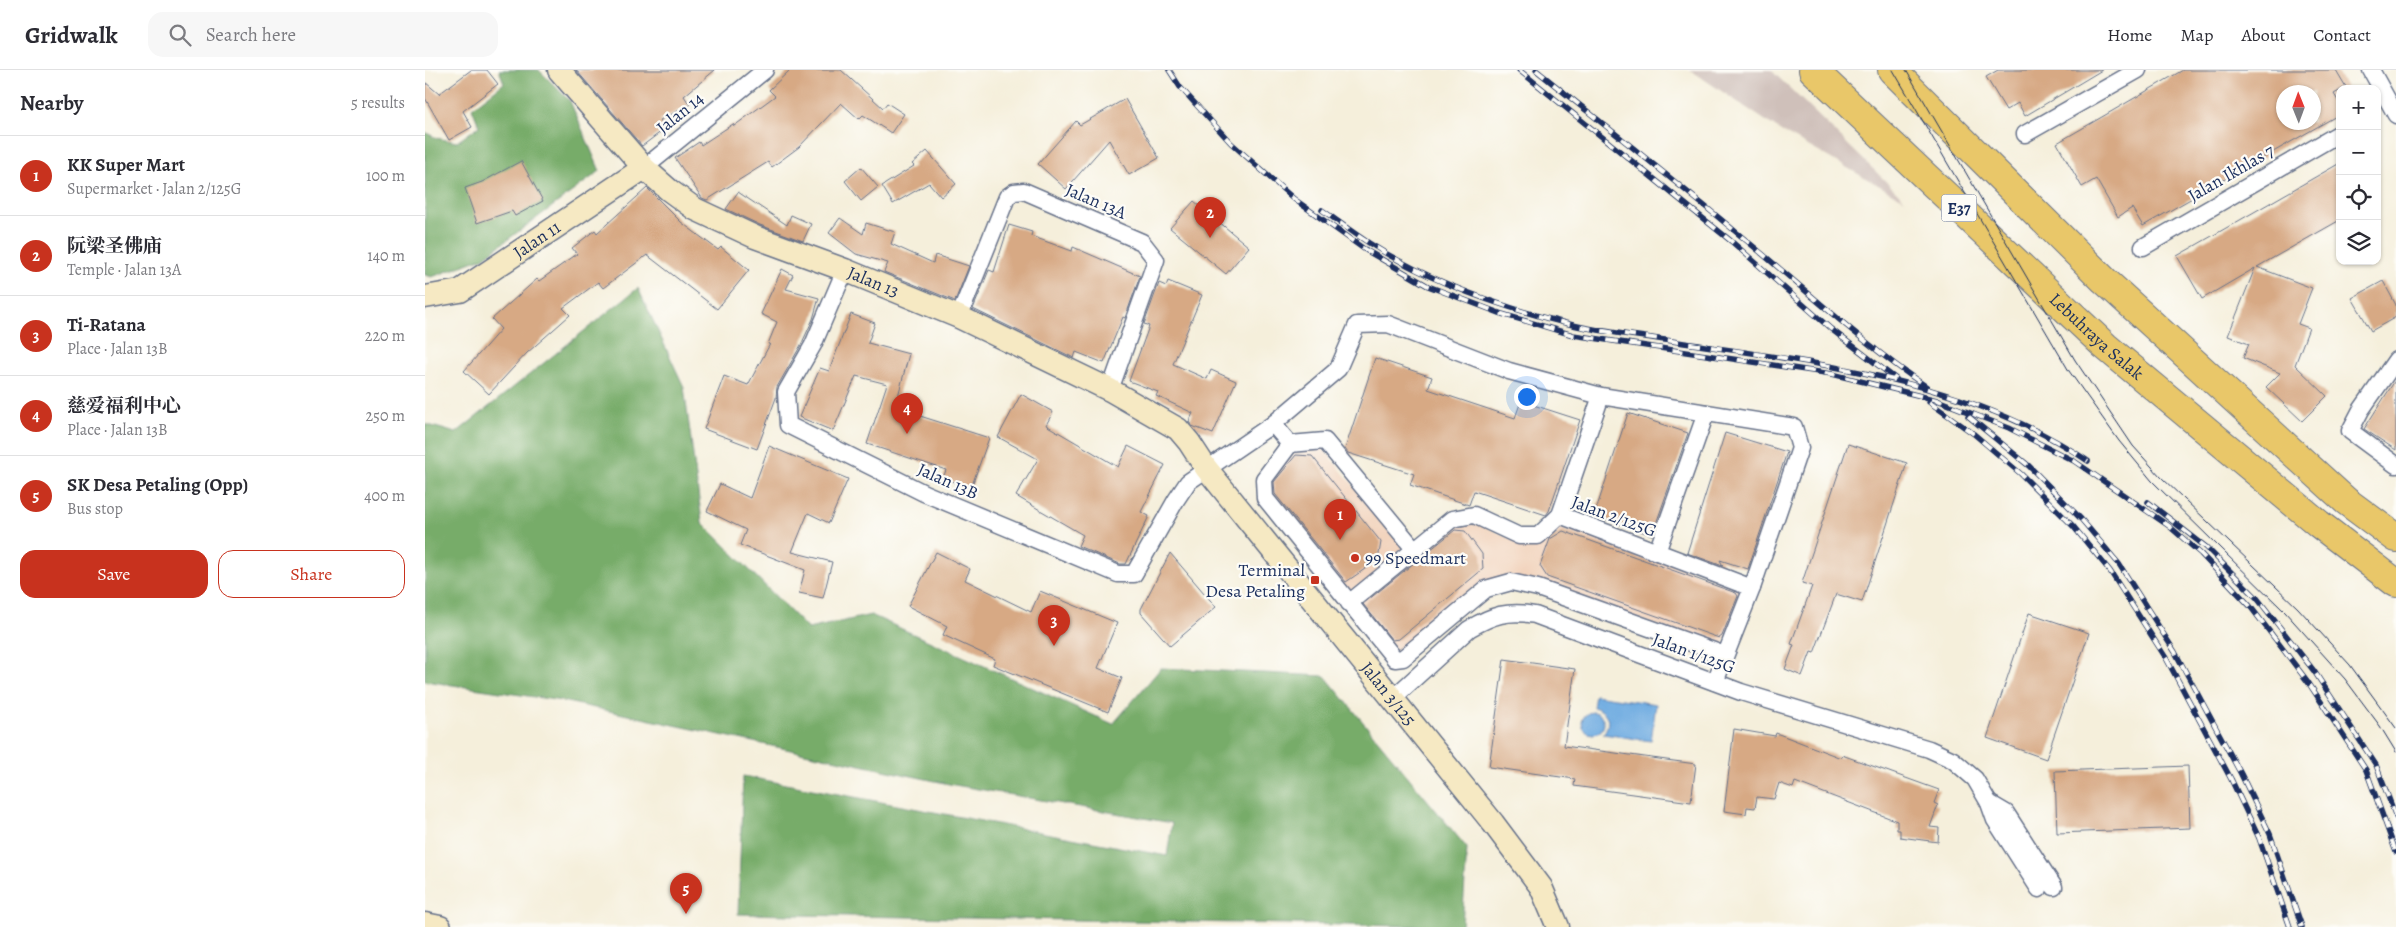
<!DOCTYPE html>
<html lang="en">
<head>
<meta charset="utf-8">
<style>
  body { margin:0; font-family:Alegreya,"Noto Serif SC",serif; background:#f7f7f7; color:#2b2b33 }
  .controls { position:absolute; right:15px; top:15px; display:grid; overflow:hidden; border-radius:10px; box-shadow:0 1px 4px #0004 }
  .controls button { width:45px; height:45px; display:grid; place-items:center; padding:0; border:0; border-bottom:1px solid #e1e1e2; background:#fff; color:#2b2b33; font:25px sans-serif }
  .compass { position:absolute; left:1851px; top:15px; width:45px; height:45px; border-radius:50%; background:#fff; box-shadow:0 1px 4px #0004; rotate:359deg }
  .you { position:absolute; left:1101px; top:326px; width:18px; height:18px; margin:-12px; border:4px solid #fff; border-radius:50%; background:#1a73e8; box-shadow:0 0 0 8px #1a73e833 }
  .badge { display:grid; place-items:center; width:32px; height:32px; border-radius:50%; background:#c8321e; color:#fff; font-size:16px; font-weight:700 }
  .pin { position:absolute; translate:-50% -41px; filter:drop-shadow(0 1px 2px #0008) }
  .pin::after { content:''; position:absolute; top:26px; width:18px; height:15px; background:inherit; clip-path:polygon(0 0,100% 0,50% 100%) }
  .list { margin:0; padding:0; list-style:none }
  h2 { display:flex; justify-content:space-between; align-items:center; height:65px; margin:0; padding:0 20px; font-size:21px }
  h2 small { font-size:16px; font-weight:400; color:#7c7c81 }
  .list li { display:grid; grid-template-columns:32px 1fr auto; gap:15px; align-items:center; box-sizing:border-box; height:80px; padding:0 20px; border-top:1px solid #e1e1e2 }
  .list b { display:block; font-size:19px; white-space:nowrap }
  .list p { margin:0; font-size:16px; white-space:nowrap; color:#7c7c81 }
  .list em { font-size:16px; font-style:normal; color:#7c7c81 }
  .actions { display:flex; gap:10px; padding:15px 20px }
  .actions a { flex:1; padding:11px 0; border:1px solid #c8321e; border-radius:15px; text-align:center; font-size:18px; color:#c8321e }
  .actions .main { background:#c8321e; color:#fff }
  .icon { flex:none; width:28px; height:28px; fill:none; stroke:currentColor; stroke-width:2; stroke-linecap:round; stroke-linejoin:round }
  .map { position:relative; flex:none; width:1971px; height:857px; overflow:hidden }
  header { display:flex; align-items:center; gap:30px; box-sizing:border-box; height:70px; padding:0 25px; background:#fff; border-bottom:1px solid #e1e1e2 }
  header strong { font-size:24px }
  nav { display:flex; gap:28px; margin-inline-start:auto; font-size:18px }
  .search { width:350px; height:45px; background:#f7f7f7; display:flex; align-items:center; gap:12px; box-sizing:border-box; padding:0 18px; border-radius:15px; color:#7c7c81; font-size:19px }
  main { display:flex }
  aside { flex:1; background:#fff }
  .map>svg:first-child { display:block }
</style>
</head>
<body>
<header>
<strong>Gridwalk</strong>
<div class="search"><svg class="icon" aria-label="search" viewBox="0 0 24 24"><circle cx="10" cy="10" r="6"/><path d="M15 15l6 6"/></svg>Search here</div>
<nav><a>Home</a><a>Map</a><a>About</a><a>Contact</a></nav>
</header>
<main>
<aside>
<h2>Nearby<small>5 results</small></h2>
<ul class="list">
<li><span class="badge">1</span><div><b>KK Super Mart</b><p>Supermarket · Jalan 2/125G</p></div><em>100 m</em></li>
<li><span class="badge">2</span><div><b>阮梁圣佛庙</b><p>Temple · Jalan 13A</p></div><em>140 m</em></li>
<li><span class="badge">3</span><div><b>Ti-Ratana</b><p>Place · Jalan 13B</p></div><em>220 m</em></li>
<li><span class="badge">4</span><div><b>慈爱福利中心</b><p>Place · Jalan 13B</p></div><em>250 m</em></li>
<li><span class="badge">5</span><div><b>SK Desa Petaling (Opp)</b><p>Bus stop</p></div><em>400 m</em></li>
</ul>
<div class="actions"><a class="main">Save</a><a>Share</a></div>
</aside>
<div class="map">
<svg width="1971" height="857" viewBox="0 0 1971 857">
  <rect width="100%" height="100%" fill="#fdfcf7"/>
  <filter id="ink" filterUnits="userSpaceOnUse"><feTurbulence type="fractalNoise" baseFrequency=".02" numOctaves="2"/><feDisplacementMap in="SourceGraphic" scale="10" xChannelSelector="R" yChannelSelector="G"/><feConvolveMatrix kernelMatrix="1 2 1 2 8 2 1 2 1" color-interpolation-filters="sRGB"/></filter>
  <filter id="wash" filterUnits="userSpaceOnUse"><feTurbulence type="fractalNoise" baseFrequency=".0096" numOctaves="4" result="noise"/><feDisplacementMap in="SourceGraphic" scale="20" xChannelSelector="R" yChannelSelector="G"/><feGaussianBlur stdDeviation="1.12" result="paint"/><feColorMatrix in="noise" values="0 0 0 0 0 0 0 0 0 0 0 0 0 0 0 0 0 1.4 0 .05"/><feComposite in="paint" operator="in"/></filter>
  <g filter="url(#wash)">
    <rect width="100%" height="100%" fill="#f5efdb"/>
    <path fill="#f2d4be" d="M 898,378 L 986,486 L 1028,453 L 1049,451 L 1093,472 L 1136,452 L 1318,521 L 1297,577 L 1086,507 L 973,585 L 843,427 L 842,410 L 864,380 Z"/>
    <path fill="#cfc0ba" d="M 1265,0 L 1346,0 L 1480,130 L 1356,61 Z"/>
    <g fill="#77ac69" stroke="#496e64">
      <path d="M 74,0 L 114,0 L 145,31 L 175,101 L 58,188 L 7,207 L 0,205 L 0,62 L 11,68 L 32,72 L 54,56 L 47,38 L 79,13 Z"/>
      <path d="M 213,218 L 259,317 L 277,452 L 383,559 L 446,545 L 688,654 L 736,598 L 900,606 L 1042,778 L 1037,857 L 313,844 L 318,706 L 742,786 L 747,753 L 524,714 L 137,631 L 0,611 L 0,354 L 31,363 Z"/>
    </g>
    <g fill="#70ace1" stroke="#466ea0">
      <path d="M 1170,625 L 1231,634 L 1226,671 L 1178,664 C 1187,652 1183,641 1168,637 Z"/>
      <circle cx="1168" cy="653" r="11"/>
    </g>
    <g id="blocks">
      <g fill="#d7a984" fill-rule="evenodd">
        <path d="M 46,0 L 62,0 L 73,14 L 38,41 L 47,57 L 24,70 L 0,28 L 0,12 L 14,24 Z"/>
        <path d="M 151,0 L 290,0 L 259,26 L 265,35 L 235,50 L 241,58 L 217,76 Z"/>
        <path d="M 365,0 L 416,0 L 458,38 L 462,33 L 479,44 L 466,63 L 438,45 L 434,49 L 416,33 L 374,77 L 347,97 L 343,92 L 282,130 L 277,128 L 250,88 L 274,72 L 276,75 L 308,54 L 309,56 L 350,26 L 344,20 Z"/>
        <path d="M 1573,0 L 1677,0 L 1600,46 L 1593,33 L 1581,40 L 1561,7 Z"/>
        <path d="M 1758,0 L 1911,0 L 1921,17 L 1909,24 L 1915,34 L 1915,44 L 1718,156 L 1707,138 L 1693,147 L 1671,109 L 1657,117 L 1632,73 ZM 1858,22 L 1888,22 L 1888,52 L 1858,52 Z"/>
        <path d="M 700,29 L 734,88 L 704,105 L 684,70 L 641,119 L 613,94 L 651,51 L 655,55 Z"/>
        <path d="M 502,81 L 531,114 L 516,127 L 504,113 L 468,134 L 457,116 L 489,96 L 487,94 Z"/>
        <path d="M 96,91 L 118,131 L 90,146 L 87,141 L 52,153 L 40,118 L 57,112 Z"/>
        <path d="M 1915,93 L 1915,150 L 1832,197 L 1887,218 L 1873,254 L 1884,258 L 1870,295 L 1902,326 L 1877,351 L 1841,317 L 1855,303 L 1818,288 L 1824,274 L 1803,266 L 1830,198 L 1777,229 L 1752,186 Z"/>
        <path d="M 436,97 L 453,117 L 436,131 L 420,111 Z"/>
        <path d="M 222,118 L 256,152 L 293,180 L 296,177 L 324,200 L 292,239 L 222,185 L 178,218 L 173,212 L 138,238 L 145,245 L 102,283 L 64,324 L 39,301 L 76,259 L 67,249 L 112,209 L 114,211 L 152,184 L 147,178 L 170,160 L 172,163 Z"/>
        <path d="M 313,122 L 362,155 L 366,145 L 386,154 L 378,171 L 335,155 L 301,139 Z"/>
        <path d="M 769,131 L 824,177 L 801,204 L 745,158 Z"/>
        <path d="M 415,148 L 438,164 L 441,153 L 470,162 L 466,174 L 508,193 L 510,185 L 544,196 L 530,231 L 459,202 L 463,193 L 431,184 L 404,163 Z"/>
        <path d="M 584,155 L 607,162 L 606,166 L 647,181 L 648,177 L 715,206 L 700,248 L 698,247 L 679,293 L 651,282 L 649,288 L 548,239 L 564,200 L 569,202 Z"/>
        <path d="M 357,199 L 368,205 L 361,219 L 394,228 L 388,249 L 376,275 L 352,317 L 351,328 L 332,379 L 279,359 L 299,306 L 323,315 L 345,274 L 343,274 L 352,252 L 336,244 Z"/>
        <path d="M 743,211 L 777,225 L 748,294 L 782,309 L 786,300 L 811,311 L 788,364 L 767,356 L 764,352 L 768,343 L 731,326 L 733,322 L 704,311 L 722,262 L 724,256 L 719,254 L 734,213 L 741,216 Z"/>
        <path d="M 1958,211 L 1971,235 L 1971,247 L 1946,261 L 1927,228 Z"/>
        <path d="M 426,244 L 450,253 L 443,273 L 484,284 L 470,338 L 564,368 L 546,418 L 518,408 L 521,400 L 442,374 L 462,314 L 431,306 L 408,361 L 374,347 L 395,298 L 404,301 Z"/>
        <path d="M 950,288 L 1007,307 L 1003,319 L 1090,348 L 1096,331 L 1155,350 L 1124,441 L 1121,445 L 1049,421 L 1044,435 L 985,415 L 989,404 L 923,383 L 920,379 Z"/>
        <path d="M 1971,309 L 1971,380 L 1939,359 Z"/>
        <path d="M 596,324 L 628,342 L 621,355 L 693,397 L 703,376 L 740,395 L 716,442 L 724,446 L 701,494 L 695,494 L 653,476 L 658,465 L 591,426 L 613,389 L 573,367 Z"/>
        <path d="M 1203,343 L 1263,363 L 1227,465 L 1169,446 Z"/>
        <path d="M 1300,363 L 1362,382 L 1323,499 L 1295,490 L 1298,496 L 1262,483 Z"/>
        <path d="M 1423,374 L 1482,393 L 1437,532 L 1411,524 L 1389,583 L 1386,582 L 1377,606 L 1360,599 L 1369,575 L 1366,574 L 1387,516 L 1377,513 Z"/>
        <path d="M 344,376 L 423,409 L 404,453 L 383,443 L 367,482 L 407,492 L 398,528 L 374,523 L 380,500 L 315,475 L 321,460 L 282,441 L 295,414 L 325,428 Z"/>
        <path d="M 871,385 L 887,386 L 956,472 L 953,490 L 921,512 L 850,424 L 849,412 Z"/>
        <path d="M 1030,460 L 1040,461 L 1057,484 L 1058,499 L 974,569 L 967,570 L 938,534 Z"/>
        <path d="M 1138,461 L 1311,523 L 1313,526 L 1297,566 L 1294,568 L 1122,507 L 1115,496 L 1125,469 Z"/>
        <path d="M 511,482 L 545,499 L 540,510 L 606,542 L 615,521 L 692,553 L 673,598 L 697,608 L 683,642 L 568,595 L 570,589 L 518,565 L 522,556 L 483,536 Z"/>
        <path d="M 745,483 L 791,537 L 745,576 L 716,543 L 716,539 Z"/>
        <path d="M 1604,543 L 1664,563 L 1621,689 L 1562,668 Z"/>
        <path d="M 1079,589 L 1150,599 L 1139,676 L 1271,694 L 1266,732 L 1149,716 L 1150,709 L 1064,697 Z"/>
        <path d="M 1309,659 L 1350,666 L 1351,663 L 1416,688 L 1417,685 L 1514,720 L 1509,733 L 1513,735 L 1505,757 L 1514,758 L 1513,772 L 1475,767 L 1475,760 L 1472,760 L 1472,751 L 1370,712 L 1368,718 L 1354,713 L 1349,729 L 1332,727 L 1330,738 L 1322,737 L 1321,744 L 1299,741 Z"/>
        <path d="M 1763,696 L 1765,758 L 1632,763 L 1630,701 Z"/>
      </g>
    </g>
  </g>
  <g filter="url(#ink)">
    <use href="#blocks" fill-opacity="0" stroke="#67728a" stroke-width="1"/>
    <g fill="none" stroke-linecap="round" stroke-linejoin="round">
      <g stroke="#67728a" stroke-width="19">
        <g id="street">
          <path d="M 1946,0 L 1971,45"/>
          <path d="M 1600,64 L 1713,0"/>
          <path d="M 219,98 L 340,0"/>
          <path d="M 1718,177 L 1915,63"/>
          <path d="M 420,200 L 388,275 L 361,322 L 363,355 L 499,423 L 693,504 L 709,504 L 751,430 L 763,412 L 848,354 L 913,299 L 932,255 L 963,254 L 1084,301 L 1176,326 L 1369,357 L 1375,378 L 1327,518 L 1290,612"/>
          <path d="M 534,247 L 582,127 L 589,122 L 599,121 L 717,172 L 731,190 L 685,320"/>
          <path d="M 1971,290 L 1936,340 L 1925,361 L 1971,395"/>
          <path d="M 848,354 L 865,374 L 900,371 L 990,480"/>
          <path d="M 865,374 L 839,409 L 840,428 L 970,589 L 978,588 L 1061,519 L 1086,512 L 1113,518 L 1300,585"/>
          <path d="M 1135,445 L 1176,326"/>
          <path d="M 1232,482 L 1281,343"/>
          <path d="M 924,533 L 1027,449 L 1049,445 L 1094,466 L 1113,466 L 1135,445 L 1327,518"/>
          <path d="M 967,629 L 1044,559 C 1067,545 1083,540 1110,545 L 1316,622 L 1504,679 L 1528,690 L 1550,709 L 1564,733 L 1570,750 L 1614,819"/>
          <path d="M 1564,733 L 1581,743 L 1629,817"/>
        </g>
      </g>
      <g stroke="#67728a" stroke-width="25">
        <g id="secondary">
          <path id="s1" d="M 134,0 L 219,98 L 244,120 L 270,139 L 330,167 L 420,200 L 534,247 L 685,320 L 753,359 L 764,372 L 781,398 L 1068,753 L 1116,817 L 1133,857"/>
          <path id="s2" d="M 0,227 L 35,221 L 219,98"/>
          <path d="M 0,854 L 15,857"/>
        </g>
      </g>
      <g stroke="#67728a" stroke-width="30">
        <g id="highway">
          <path id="s3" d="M 1388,0 L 1680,276 L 1894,454 L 1971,513"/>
          <path d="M 1467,0 L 1679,210 L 1921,431 L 1971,468"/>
        </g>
      </g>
      <use href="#street" stroke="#fff" stroke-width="16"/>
      <use href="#secondary" stroke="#f6e9c3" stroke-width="22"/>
      <use href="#highway" stroke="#e9c769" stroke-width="28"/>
      <g stroke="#1b2f5e" stroke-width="1">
        <path d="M 1468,0 L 1644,301 L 1694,371 L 1727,411 L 1860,542 L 1920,609 L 1955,656 L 1971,682"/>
        <path d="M 1481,0 L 1650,290 L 1708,376 L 1736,407 L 1873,538 L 1925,595 L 1971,658"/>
      </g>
      <g stroke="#1b2f5e" stroke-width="5.5">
        <g id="rail">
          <path d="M 744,0 L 755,17 L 806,73 L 869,129 L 939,179 L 1003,216 L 1077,244 L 1148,265 L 1407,304 L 1512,330 L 1584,358 L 1649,391 L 1744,456 L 1776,484 L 1825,536 L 1883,612 L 1941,700 L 1971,782"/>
          <path d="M 1094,0 L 1306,171 L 1406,259 L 1471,309"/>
          <path d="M 1111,0 C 1178,54 1245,107 1311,162 C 1375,214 1434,271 1502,317"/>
          <path d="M 897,140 C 913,151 928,163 944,173 C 1005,212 1078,238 1148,255 C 1182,263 1219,266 1253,272 C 1392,293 1543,310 1663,391"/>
          <path d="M 1504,332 L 1549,364 L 1596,404 L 1648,456 L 1685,501 L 1741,588 L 1806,709 L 1834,768 L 1865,857"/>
          <path d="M 1543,346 L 1604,396 L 1656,449 L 1694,494 L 1750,582 L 1816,704 L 1845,764 L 1877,857"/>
          <path d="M 1723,432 L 1781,477 L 1832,528 L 1889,601 L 1951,695 L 1971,747"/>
        </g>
      </g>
      <use href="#rail" stroke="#fdfcf7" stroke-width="4" stroke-dasharray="11" stroke-linecap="butt"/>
    </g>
  </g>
  <g fill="#c8321e" stroke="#fdfcf7" stroke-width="2">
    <circle cx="930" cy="488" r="5"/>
    <rect x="885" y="505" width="10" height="10" rx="2.5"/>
  </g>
  <g text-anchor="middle" stroke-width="4.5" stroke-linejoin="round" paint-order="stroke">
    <rect fill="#fdfcf7" stroke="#5f6c8c" stroke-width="1" x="1516.5" y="124.5" width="35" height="27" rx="4"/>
    <g font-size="16" font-weight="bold" fill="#1b2f5e">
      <text x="1534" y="144">E37</text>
    </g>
    <g font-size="18" fill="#1b2f5e" stroke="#fdfcf7">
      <text transform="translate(255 43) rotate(-39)" y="6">Jalan 14</text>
      <text transform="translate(1806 103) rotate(-30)" y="6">Jalan Ikhlas 7</text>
      <text transform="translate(671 131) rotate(23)" y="6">Jalan 13A</text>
      <text dy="6" stroke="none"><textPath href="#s2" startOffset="128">Jalan 11</textPath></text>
      <text dy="6" stroke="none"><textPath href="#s1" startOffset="388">Jalan 13</textPath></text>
      <text dy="6" stroke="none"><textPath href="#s3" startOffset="389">Lebuhraya Salak</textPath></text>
      <text transform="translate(523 411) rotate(24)" y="6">Jalan 13B</text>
      <text transform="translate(1189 446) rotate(20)" y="6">Jalan 2/125G</text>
      <text transform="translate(1269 583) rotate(20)" y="6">Jalan 1/125G</text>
      <text dy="6" stroke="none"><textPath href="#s1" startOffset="1065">Jalan 3/125</textPath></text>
    </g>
    <g font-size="18" fill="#1b2f5e" stroke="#fdfcf7" text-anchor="start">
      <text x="940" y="494">99 Speedmart</text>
      <text x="880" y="506" text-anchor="end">Terminal<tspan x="880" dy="21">Desa Petaling</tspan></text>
    </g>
  </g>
</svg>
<div class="controls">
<button>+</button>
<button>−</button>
<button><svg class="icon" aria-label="locate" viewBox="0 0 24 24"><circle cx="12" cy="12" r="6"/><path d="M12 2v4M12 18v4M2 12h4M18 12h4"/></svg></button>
<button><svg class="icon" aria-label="layers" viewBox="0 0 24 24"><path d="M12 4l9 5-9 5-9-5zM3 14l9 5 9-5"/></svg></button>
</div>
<svg class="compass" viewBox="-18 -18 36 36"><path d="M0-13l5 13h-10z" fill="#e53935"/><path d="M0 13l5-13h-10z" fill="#7c7c81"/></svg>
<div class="you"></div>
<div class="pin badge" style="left:915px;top:470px">1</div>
<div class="pin badge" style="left:785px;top:168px">2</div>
<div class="pin badge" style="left:629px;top:576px">3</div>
<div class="pin badge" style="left:482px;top:364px">4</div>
<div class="pin badge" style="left:261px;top:844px">5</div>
</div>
</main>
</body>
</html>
